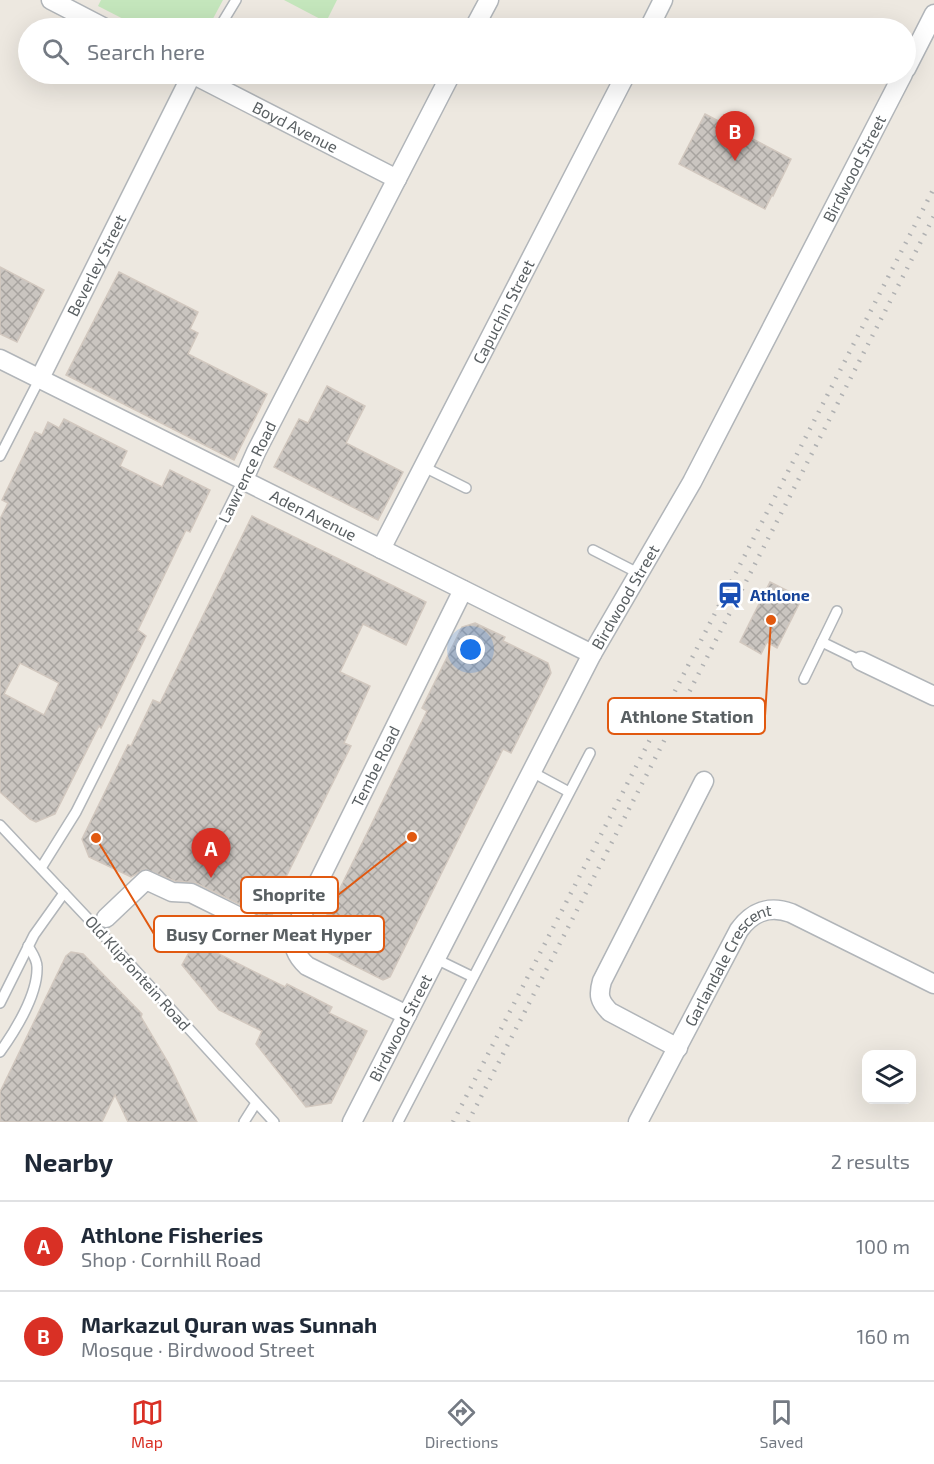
<!DOCTYPE html>
<html lang="en">
<head>
<meta charset="utf-8">
<style>
  body { margin:0; font-family:"Exo 2",sans-serif; background:#f2f2f3; color:#1f2937 }
  .controls { position:absolute; right:18px; bottom:18px; display:grid; overflow:hidden; border-radius:12px; box-shadow:0 6px 24px #0002 }
  .controls button { width:54px; height:54px; display:grid; place-items:center; padding:0; border:0; border-bottom:2px solid #e0e1e3; background:#fff; color:#1f2937; font:30px sans-serif }
  .you { position:absolute; left:471px; top:650px; width:21px; height:21px; margin:-15px; border:4px solid #fff; border-radius:50%; background:#1a73e8; box-shadow:0 0 0 9px #1a73e833 }
  .badge { display:grid; place-items:center; width:39px; height:39px; border-radius:50%; background:#d93025; color:#fff; font-size:20px; font-weight:700 }
  .pin { position:absolute; translate:-50% -50px; filter:drop-shadow(0 2px 3px #0008) }
  .pin::after { content:''; position:absolute; top:32px; width:21px; height:18px; background:inherit; clip-path:polygon(0 0,100% 0,50% 100%) }
  .list { margin:0; padding:0; list-style:none }
  h2 { display:flex; justify-content:space-between; align-items:center; height:78px; margin:0; padding:0 24px; font-size:26px }
  h2 small { font-size:20px; font-weight:400; color:#747a83 }
  .list li { display:grid; grid-template-columns:39px 1fr auto; gap:18px; align-items:center; box-sizing:border-box; height:90px; padding:0 24px; border-top:2px solid #e0e1e3 }
  .list b { display:block; font-size:22px; white-space:nowrap }
  .list p { margin:0; font-size:20px; white-space:nowrap; color:#747a83 }
  .list em { font-size:20px; font-style:normal; color:#747a83 }
  .icon { flex:none; width:33px; height:33px; fill:none; stroke:currentColor; stroke-width:2; stroke-linecap:round; stroke-linejoin:round }
  .map { position:relative; flex:none; width:934px; height:1122px; overflow:hidden }
  .search { position:absolute; background:#fff; box-shadow:0 6px 24px #0002; left:18px; right:18px; top:18px; height:66px; display:flex; align-items:center; gap:15px; box-sizing:border-box; padding:0 21px; border-radius:33px; color:#747a83; font-size:22px }
  .sheet { height:258px; background:#fff }
  nav { display:flex; justify-content:space-around; align-items:center; box-sizing:border-box; height:84px; border-top:2px solid #e0e1e3; background:#fff; font-size:16px; color:#747a83 }
  nav a { display:grid; justify-items:center; gap:3px }
  nav .on { color:#d93025 }
  .map>svg:first-child { display:block }
</style>
</head>
<body>
<div class="map">
<svg width="934" height="1122" viewBox="0 0 934 1122">
  <defs>
    <pattern id="building-cross-hatch" width="8" height="8" patternUnits="userSpaceOnUse" patternTransform="scale(1.5)"><rect width="8" height="8" fill="#cac5c0"/><path d="M0 0l8 8M0 8l8-8" fill="none" stroke="#a7a39f"/></pattern>
  </defs>
  <rect width="100%" height="100%" fill="#ede8e0"/>
  <g fill="#c4e6bc">
    <path d="M 101,0 L 223,0 L 208,28 L 141,28 L 98,6 Z"/>
    <path d="M 284,0 L 337,0 L 326,22 Z"/>
  </g>
  <g fill="url(#building-cross-hatch)" stroke="#d2c8bf" stroke-width="1.5" fill-rule="evenodd">
    <path d="M 705,114 L 791,159 L 773,196 L 772,195 L 765,209 L 679,164 Z"/>
    <path d="M 0,267 L 44,290 L 17,342 L 0,334 Z"/>
    <path d="M 119,272 L 198,312 L 190,329 L 198,333 L 188,354 L 267,394 L 234,460 L 66,375 Z"/>
    <path d="M 327,386 L 365,406 L 346,443 L 403,472 L 378,520 L 274,467 L 299,419 L 308,423 Z"/>
    <path d="M 64,419 L 127,451 L 120,466 L 162,487 L 170,470 L 210,490 L 190,532 L 186,530 L 138,630 L 146,636 L 101,728 L 99,726 L 55,814 L 36,822 L 30,819 L 0,792 L 0,519 L 8,503 L 2,500 L 35,432 L 42,435 L 48,422 L 59,428 ZM 20,663 L 59,683 L 44,715 L 4,694 Z"/>
    <path d="M 252,516 L 426,602 L 406,645 L 363,624 L 340,672 L 370,686 L 344,743 L 351,746 L 285,879 L 289,881 L 270,919 L 196,883 L 175,881 L 145,869 L 131,877 L 89,857 L 82,839 L 128,745 L 131,746 L 153,700 L 160,703 Z"/>
    <path d="M 770,582 L 802,598 L 777,648 L 767,642 L 761,654 L 740,642 Z"/>
    <path d="M 475,623 L 505,637 L 503,641 L 548,663 L 551,673 L 511,753 L 503,749 L 390,977 L 383,980 L 321,949 L 325,941 L 322,925 L 427,711 L 422,708 L 462,627 Z"/>
    <path d="M 195,942 L 285,987 L 287,984 L 332,1007 L 329,1013 L 367,1031 L 331,1103 L 306,1107 L 256,1044 L 262,1031 L 219,1010 L 182,965 Z"/>
    <path d="M 71,952 L 83,954 L 142,1014 L 141,1017 L 169,1064 L 197,1122 L 128,1122 L 115,1095 L 102,1122 L 0,1122 L 0,1092 L 66,956 Z"/>
  </g>
  <g fill="none" stroke-linecap="round" stroke-linejoin="round">
    <g stroke="#b1b5b9" stroke-width="12">
      <g id="lane">
        <path d="M 219,28 L 236,0"/>
        <path d="M 0,456 L 40,378"/>
        <path d="M 424,467 L 466,488"/>
        <path d="M 593,550 L 640,574"/>
        <path d="M 822,642 L 861,661"/>
        <path d="M 804,679 L 837,611"/>
        <path d="M 532,772 L 569,792"/>
        <path d="M 0,825 L 96,927 L 274,1122"/>
        <path d="M 41,868 L 76,812 L 243,480"/>
        <path d="M 436,959 L 473,977"/>
        <path d="M 0,1003 L 34,935 L 64,893"/>
        <path d="M 0,1052 C 15,1031 38,994 37,967 C 37,959 32,953 28,946"/>
        <path d="M 244,1122 L 256,1103"/>
        <path d="M 398,1122 L 590,753"/>
      </g>
    </g>
    <g stroke="#b1b5b9" stroke-width="21">
      <g id="street">
        <path d="M 51,0 L 105,28"/>
        <path d="M 474,28 L 489,0"/>
        <path d="M 649,28 L 663,0"/>
        <path d="M 906,69 L 934,14"/>
        <path id="s1" d="M 192,74 L 397,179"/>
        <path id="s2" d="M 0,359 L 592,654"/>
        <path id="s3" d="M 40,378 L 192,74"/>
        <path d="M 244,479 L 256,452 L 451,74"/>
        <path id="s4" d="M 381,549 L 626,74"/>
        <path d="M 861,661 L 934,696"/>
        <path d="M 106,918 L 146,880 L 172,892 L 191,893 L 276,935"/>
        <path id="s5" d="M 407,1015 L 307,966 C 296,956 292,946 294,931 L 463,590"/>
        <path d="M 678,1048 L 610,1012 C 599,1001 598,995 602,981 L 704,781"/>
        <path id="s6" d="M 352,1122 L 592,654 L 692,482 L 903,74"/>
        <path id="s7" d="M 638,1122 L 739,930 C 752,912 769,905 791,913 L 934,984"/>
      </g>
    </g>
    <use href="#lane" stroke="#fff" stroke-width="9"/>
    <use href="#street" stroke="#fff" stroke-width="18"/>
    <g stroke="#b0b1b2" stroke-width="4.5" stroke-dasharray="1.5 8" stroke-linecap="butt">
      <path d="M 453,1122 L 934,188"/>
      <path d="M 468,1122 L 934,216"/>
    </g>
  </g>
  <defs>
    <g id="station-bare" transform="scale(2.07)"><path d="M-3-6H3Q5-6 5-4V2Q5 4 3 4L4.5 6H3L1.5 4h-3L-3 6H-4.5L-3 4Q-5 4-5 2V-4Q-5-6-3-6ZM-3.5-4v3h7v-3ZM-3.5 1v1.5H-2V1ZM2 1v1.5H3.5V1Z" fill="#1a4fb4" stroke="#fff" stroke-width="2.5" paint-order="stroke"/></g>
  </defs>
  <g fill-rule="evenodd">
    <use href="#station-bare" x="730" y="595"/>
  </g>
  <g text-anchor="middle" stroke-width="5" stroke-linejoin="round" paint-order="stroke">
    <g font-size="16" fill="#595f62" stroke="#fff">
      <text dy="6" stroke="none"><textPath href="#s1" startOffset="116">Boyd Avenue</textPath></text>
      <text dy="6" stroke="none"><textPath href="#s6" startOffset="1078">Birdwood Street</textPath></text>
      <text dy="6" stroke="none"><textPath href="#s3" startOffset="126">Beverley Street</textPath></text>
      <text dy="6" stroke="none"><textPath href="#s4" startOffset="267">Capuchin Street</textPath></text>
      <text transform="translate(247 472) rotate(-64)" y="6">Lawrence Road</text>
      <text dy="6" stroke="none"><textPath href="#s2" startOffset="350">Aden Avenue</textPath></text>
      <text dy="6" stroke="none"><textPath href="#s6" startOffset="592">Birdwood Street</textPath></text>
      <text dy="6" stroke="none"><textPath href="#s5" startOffset="334">Tembe Road</textPath></text>
      <text dy="6" stroke="none"><textPath href="#s7" startOffset="183">Garlandale Crescent</textPath></text>
      <text transform="translate(138 973) rotate(48)" y="6">Old Klipfontein Road</text>
      <text dy="6" stroke="none"><textPath href="#s6" startOffset="106">Birdwood Street</textPath></text>
    </g>
    <g font-size="16" font-weight="bold" fill="#164399" stroke="#fff" text-anchor="start">
      <text x="750" y="601">Athlone</text>
    </g>
  </g>
  <path fill="none" stroke="#e15910" stroke-width="2" d="M771 620L765 716M412 837L338 895M96 838L154 934"/>
  <g fill="#e15910" stroke="#fff" stroke-width="2">
    <circle cx="771" cy="620" r="6"/>
    <circle cx="412" cy="837" r="6"/>
    <circle cx="96" cy="838" r="6"/>
  </g>
  <g fill="#fff" stroke="#e15910" stroke-width="2">
    <rect x="608" y="698" width="157" height="36" rx="6"/>
    <rect x="241" y="877" width="97" height="36" rx="6"/>
    <rect x="154" y="916" width="230" height="36" rx="6"/>
  </g>
  <g font-size="18" text-anchor="middle" font-weight="bold" fill="#595f62">
    <text x="687" y="723">Athlone Station</text>
    <text x="289" y="901">Shoprite</text>
    <text x="269" y="941">Busy Corner Meat Hyper</text>
  </g>
</svg>
<div class="controls">
<button><svg class="icon" aria-label="layers" viewBox="0 0 24 24"><path d="M12 4l9 5-9 5-9-5zM3 14l9 5 9-5"/></svg></button>
</div>
<div class="you"></div>
<div class="pin badge" style="left:211px;top:878px">A</div>
<div class="pin badge" style="left:735px;top:161px">B</div>
<div class="search"><svg class="icon" aria-label="search" viewBox="0 0 24 24"><circle cx="10" cy="10" r="6"/><path d="M15 15l6 6"/></svg>Search here</div>
</div>
<section class="sheet">
<h2>Nearby<small>2 results</small></h2>
<ul class="list">
<li><span class="badge">A</span><div><b>Athlone Fisheries</b><p>Shop · Cornhill Road</p></div><em>100 m</em></li>
<li><span class="badge">B</span><div><b>Markazul Quran was Sunnah</b><p>Mosque · Birdwood Street</p></div><em>160 m</em></li>
</ul>
</section>
<nav>
<a class="on"><svg class="icon" aria-label="map" viewBox="0 0 24 24"><path d="M3 6l6-2 6 2 6-2v14l-6 2-6-2-6 2zM9 4v14M15 6v14"/></svg>Map</a>
<a><svg class="icon" aria-label="directions" viewBox="0 0 24 24"><path d="M12 3l9 9-9 9-9-9zM9 14v-3h6M13 9l2 2-2 2"/></svg>Directions</a>
<a><svg class="icon" aria-label="saved" viewBox="0 0 24 24"><path d="M7 4h10v16l-5-4-5 4z"/></svg>Saved</a>
</nav>
</body>
</html>
